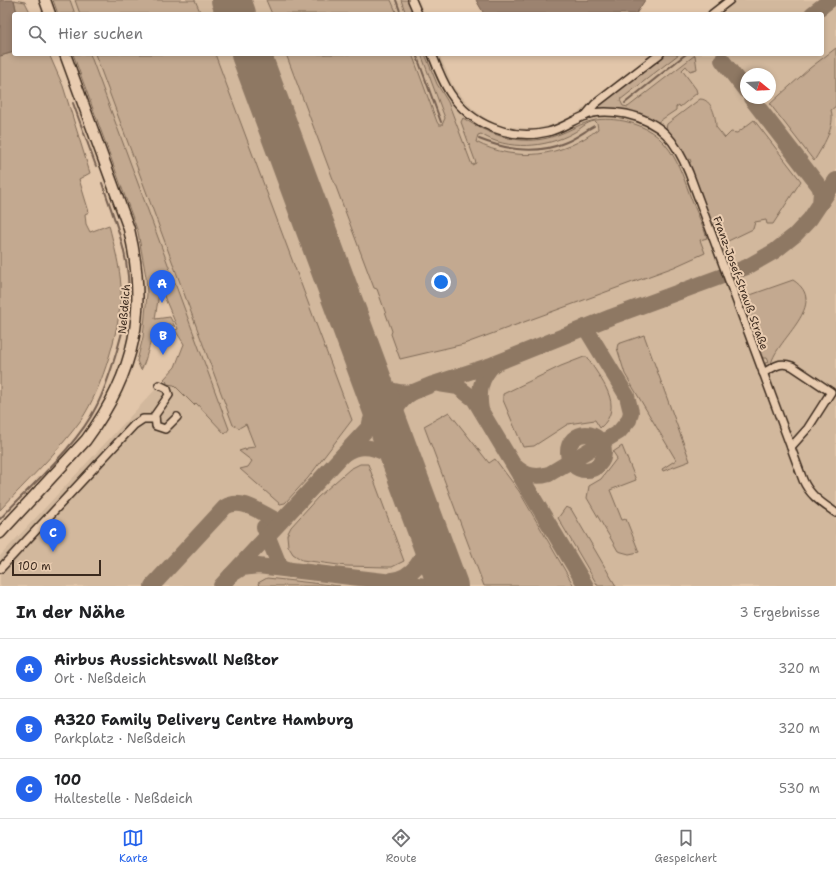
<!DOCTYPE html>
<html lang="de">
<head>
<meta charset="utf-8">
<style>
  body { margin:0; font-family:"Shantell Sans",sans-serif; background:#f6f6f6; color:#202124 }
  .compass { position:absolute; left:740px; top:68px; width:36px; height:36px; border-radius:50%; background:#fff; box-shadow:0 2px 6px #0003; rotate:108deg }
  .scale { position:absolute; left:12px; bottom:10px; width:89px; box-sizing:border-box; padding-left:4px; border:2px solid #3b2a1e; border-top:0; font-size:11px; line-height:14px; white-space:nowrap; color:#3b2a1e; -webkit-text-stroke:3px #e9ccb0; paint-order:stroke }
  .you { position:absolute; left:441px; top:282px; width:14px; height:14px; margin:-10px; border:3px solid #fff; border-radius:50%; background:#1a73e8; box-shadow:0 0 0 6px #1a73e833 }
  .badge { display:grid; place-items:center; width:26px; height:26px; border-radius:50%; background:#2563eb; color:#fff; font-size:13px; font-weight:700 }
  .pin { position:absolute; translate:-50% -33px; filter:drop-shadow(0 1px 2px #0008) }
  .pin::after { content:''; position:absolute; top:21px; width:14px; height:12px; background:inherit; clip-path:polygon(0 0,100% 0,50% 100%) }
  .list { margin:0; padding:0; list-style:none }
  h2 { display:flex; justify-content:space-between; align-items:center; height:52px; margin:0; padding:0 16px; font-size:17px }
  h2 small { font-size:13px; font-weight:400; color:#757577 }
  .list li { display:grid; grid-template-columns:26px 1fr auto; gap:12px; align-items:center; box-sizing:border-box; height:60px; padding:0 16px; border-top:1px solid #e0e0e0 }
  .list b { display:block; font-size:15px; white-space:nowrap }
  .list p { margin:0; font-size:13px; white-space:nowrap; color:#757577 }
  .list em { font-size:13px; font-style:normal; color:#757577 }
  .icon { flex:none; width:22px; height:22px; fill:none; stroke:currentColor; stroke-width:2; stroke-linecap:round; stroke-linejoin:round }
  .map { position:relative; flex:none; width:836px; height:586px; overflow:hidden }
  .search { position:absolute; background:#fff; box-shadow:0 2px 6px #0003; left:12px; right:12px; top:12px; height:44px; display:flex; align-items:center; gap:10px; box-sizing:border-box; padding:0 14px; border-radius:4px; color:#757577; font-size:15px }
  .sheet { height:232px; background:#fff }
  nav { display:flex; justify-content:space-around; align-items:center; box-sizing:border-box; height:56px; border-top:1px solid #e0e0e0; background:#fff; font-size:11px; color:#757577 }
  nav a { display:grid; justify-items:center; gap:2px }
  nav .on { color:#2563eb }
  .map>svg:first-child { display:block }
</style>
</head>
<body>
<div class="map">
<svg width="836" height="586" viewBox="0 0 836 586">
  <rect width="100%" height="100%" fill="#e2c6aa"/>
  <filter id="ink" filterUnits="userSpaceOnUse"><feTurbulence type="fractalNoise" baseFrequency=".025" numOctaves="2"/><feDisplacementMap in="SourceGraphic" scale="8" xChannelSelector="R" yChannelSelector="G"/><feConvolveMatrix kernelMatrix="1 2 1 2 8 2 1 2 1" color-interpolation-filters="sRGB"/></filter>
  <g filter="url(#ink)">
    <g fill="#d2b89d" fill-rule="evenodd">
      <path d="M 66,0 L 419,0 L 424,14 L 71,14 Z"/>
      <path d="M 735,0 L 836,0 L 836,586 L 0,586 L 0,556 L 195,347 L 86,54 L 439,54 L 454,88 L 474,110 L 488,120 L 503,126 L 534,129 L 558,123 L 576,114 L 603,93 L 606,96 L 666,54 L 822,54 L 822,14 L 723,14 L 726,12 L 726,7 ZM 746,74 L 770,74 L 770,98 L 746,98 Z"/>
    </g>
    <g fill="#c3a990" stroke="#7f6a57" fill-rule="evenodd">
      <path d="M 14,0 L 25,2 L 31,14 L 17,14 Z"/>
      <path d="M 53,0 L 70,0 L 75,14 L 58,14 Z"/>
      <path d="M 75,0 L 195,0 L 201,14 L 80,14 Z"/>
      <path d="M 266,0 L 391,0 L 397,14 L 272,14 Z"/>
      <path d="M 401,0 L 409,0 L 414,14 L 406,14 Z"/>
      <path d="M 836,48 L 836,106 L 831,110 C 836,126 823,146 814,161 L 770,104 L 810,68 Z"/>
      <path d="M 14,52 L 14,54 L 49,54 L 63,86 L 90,173 L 79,179 L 89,212 L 85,214 L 86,224 L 90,232 L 109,225 C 114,246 120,266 121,287 C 122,325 102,389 81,420 C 58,452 27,481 0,510 L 0,56 Z"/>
      <path d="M 73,54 L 90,54 L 229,429 L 225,434 L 196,403 L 194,405 L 174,385 L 166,384 L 167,382 L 164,379 L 175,367 L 184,344 L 175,330 L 178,329 L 160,287 L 155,319 L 170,317 L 175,327 L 170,324 C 149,323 150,355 141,370 L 137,361 L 143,337 L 147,294 L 146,277 L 138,232 Z"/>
      <path d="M 95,54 L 215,54 L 352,420 L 308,478 L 285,503 L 280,504 L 240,469 L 248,467 L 252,461 L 239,451 L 245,449 L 246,451 L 247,448 L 255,447 L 246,424 L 239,428 L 233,425 Z"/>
      <path d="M 286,54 L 412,54 L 437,122 L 439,125 L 442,125 L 445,118 L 421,54 L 425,54 L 437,84 L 448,102 L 472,165 L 476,163 L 461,122 L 463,118 C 492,137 526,148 560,134 C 569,131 578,125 588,122 C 599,118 612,119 624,121 C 669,131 678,162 692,201 C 697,213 703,225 707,238 L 700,240 L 705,253 L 674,267 L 464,344 L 400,359 L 391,334 L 392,331 L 377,289 L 374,288 ZM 595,121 L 597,123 L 598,129 C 563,157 516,163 476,142 L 478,135 L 481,134 C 507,151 546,148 573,133 C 581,129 586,122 595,121 Z"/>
      <path d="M 665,54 L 679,54 L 620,100 L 623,106 L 628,107 L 695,55 L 697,69 L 690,71 L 686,66 L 682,70 L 696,89 L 697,93 L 680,107 L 679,105 L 676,107 L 676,110 L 658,122 L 627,111 L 594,109 Z"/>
      <path d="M 700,99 C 712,99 716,117 716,127 L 725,138 L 731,132 L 737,133 L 754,120 L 801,181 L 773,224 L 767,224 L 766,220 L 755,222 L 753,229 L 726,242 L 721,230 L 715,232 L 689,163 L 691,162 L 690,159 L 687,160 L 666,129 L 667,124 Z"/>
      <path d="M 793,280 C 830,304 777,338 771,364 L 766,366 L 765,363 L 769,362 L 767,358 L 761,358 L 739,299 Z"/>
      <path d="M 644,335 L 690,461 L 663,471 L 662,469 L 676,460 L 625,374 L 617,348 L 618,344 Z"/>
      <path d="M 584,357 L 587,357 C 600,379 626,406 600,428 L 595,420 L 568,424 L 534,446 L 523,447 L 503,400 L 503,394 L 561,366 Z"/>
      <path d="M 449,412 L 489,463 L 495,459 L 519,491 L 574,586 L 484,586 L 424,426 Z"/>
      <path d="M 622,446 L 636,480 L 610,490 L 622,520 L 626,519 L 639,552 L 629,554 L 618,551 L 587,498 L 589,486 L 601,479 L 617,458 L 613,452 Z"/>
      <path d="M 360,464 L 368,464 L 404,561 L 392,567 L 387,567 L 346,566 L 302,560 L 293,554 L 288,546 L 287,535 L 291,527 L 318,497 L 350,469 Z"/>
      <path d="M 566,507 L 571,509 L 616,586 L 598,586 L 558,518 Z"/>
      <path d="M 267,578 L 340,586 L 259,586 L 258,583 Z"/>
    </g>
    <g fill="#9c836f" stroke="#755f4f">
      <path d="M 0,0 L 14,0 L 17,14 L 14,14 L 14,52 L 0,56 Z"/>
      <path d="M 476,0 L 645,0 L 636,14 L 484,14 Z"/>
    </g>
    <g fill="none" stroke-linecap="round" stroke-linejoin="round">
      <g stroke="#755f4f" stroke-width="2">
        <path d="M 396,0 L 401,14"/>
        <path d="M 416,54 L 441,122"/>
        <path d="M 73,103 L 96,166"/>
        <path d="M 625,103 L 686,54"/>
        <path d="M 479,139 C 507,150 536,155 564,143 C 575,139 585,131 594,126"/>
        <path d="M 0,519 C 30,486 77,446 96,407 C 106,388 112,367 118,347 C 125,324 130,300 128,276 C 125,244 112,212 102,183"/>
      </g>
      <g stroke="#8e7864" stroke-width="16">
        <path d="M 812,14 L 830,0"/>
        <path d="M 722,60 L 746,91"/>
        <path d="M 751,98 L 819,186 L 821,192 L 820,204"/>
        <path d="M 368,372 C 378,388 395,394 413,392 C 397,402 390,416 392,435"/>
        <path d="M 439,384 L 458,387 L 474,399 L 586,586"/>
        <path d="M 481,410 C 478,392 480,378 494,364"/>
        <path d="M 370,423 L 376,404 L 376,391"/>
        <circle cx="586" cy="452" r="18"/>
        <path d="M 344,454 C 365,439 387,452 404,466"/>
        <path d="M 516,467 C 526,476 536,478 549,474 L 619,432 L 629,420 L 631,412 L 627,396 L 585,327"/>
        <path d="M 264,527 L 278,562 L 282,567 L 290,570"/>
        <path d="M 392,580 C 416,577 425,556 429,535"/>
        <path d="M 152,586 L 225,507 C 243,496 263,515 280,522"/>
        <path d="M 221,586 L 231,575"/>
        <path d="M 426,586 L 258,566 L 242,568 L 231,575 L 394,400 L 433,384 L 494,364 L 611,317 L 747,267 L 775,251 L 795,235 L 810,219 L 836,180"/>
      </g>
      <g stroke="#8e7864" stroke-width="40">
        <path d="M 231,0 L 236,14"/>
        <path d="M 251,54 L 448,586"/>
      </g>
      <g stroke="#3b2a1e" stroke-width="10">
        <g id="street">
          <path d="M 412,0 L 418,14"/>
          <path d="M 712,14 L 730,0"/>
          <path d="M 432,54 C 437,67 442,81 450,93 C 471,125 511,141 548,132 C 564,128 577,117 593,113 C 604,111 615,112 626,114 C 662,122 676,141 689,173 L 803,480 C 810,496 822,503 836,513"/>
          <path d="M 585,116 L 595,104 L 660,54"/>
          <path d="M 763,373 C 775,367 779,361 792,366 L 831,392 L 808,428 L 791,447"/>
          <path d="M 159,385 L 167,389 L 169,395 L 155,415 L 156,426 L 165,429 L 177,417"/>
          <path d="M 0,569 L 134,425 L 143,419 L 155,419"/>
        </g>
      </g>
      <g stroke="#3b2a1e" stroke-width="13">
        <g id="secondary">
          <path d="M 45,0 L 50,14"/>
          <path d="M 0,533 L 86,440 C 136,372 148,309 129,229 L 65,54"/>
        </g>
      </g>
      <use href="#street" stroke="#e9ccb0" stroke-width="7"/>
      <use href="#secondary" stroke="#e9ccb0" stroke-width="10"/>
    </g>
  </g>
  <g text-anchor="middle" stroke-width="4" stroke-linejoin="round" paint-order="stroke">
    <g font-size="11" fill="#3b2a1e" stroke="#e9ccb0">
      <text transform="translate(741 283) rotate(70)" y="4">Franz-Josef-Strauß Straße</text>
      <text transform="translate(124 309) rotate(-85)" y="4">Neßdeich</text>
    </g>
  </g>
</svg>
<svg class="compass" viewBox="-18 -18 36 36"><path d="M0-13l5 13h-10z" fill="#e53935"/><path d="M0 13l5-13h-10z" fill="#757577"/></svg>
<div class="scale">100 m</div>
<div class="you"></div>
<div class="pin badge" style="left:162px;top:303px">A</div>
<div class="pin badge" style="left:163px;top:355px">B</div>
<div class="pin badge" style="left:53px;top:552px">C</div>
<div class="search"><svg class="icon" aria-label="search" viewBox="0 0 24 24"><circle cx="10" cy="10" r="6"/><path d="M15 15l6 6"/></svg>Hier suchen</div>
</div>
<section class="sheet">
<h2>In der Nähe<small>3 Ergebnisse</small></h2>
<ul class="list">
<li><span class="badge">A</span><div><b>Airbus Aussichtswall Neßtor</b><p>Ort · Neßdeich</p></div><em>320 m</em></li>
<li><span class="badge">B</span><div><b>A320 Family Delivery Centre Hamburg</b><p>Parkplatz · Neßdeich</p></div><em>320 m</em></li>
<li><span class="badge">C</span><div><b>100</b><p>Haltestelle · Neßdeich</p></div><em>530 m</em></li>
</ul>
</section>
<nav>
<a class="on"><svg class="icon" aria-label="map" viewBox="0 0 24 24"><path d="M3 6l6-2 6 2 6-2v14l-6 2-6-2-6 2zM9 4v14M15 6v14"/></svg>Karte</a>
<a><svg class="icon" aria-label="directions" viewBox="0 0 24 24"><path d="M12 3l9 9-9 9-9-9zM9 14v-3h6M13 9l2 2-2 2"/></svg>Route</a>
<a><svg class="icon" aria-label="saved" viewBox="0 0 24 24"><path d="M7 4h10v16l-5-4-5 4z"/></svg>Gespeichert</a>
</nav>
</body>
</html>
